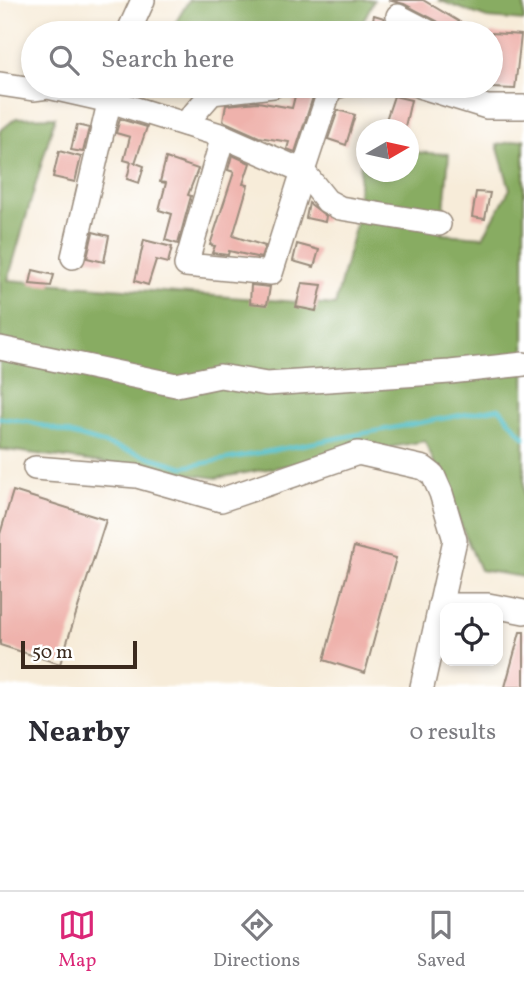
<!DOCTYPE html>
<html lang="en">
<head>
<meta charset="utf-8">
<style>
  body { margin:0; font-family:Vollkorn,serif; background:#f7f7f7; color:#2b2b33 }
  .controls { position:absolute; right:21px; bottom:21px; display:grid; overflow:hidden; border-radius:14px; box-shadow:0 4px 10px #0003 }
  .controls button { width:63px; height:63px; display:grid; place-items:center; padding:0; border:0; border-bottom:2px solid #e1e1e2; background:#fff; color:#2b2b33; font:35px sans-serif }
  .compass { position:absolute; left:356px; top:119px; width:63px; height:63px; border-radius:50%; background:#fff; box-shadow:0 4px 10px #0003; rotate:81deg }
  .scale { position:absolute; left:21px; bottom:18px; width:116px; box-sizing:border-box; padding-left:7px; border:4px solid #3b2a1e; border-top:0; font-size:19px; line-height:24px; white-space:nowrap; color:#3b2a1e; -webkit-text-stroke:5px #fff; paint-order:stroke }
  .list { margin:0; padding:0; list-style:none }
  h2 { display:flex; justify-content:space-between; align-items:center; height:91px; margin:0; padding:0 28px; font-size:30px }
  h2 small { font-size:23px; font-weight:400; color:#7c7c81 }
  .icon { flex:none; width:38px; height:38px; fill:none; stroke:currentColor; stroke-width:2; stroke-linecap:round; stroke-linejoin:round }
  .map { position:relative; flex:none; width:524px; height:687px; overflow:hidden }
  .search { position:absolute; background:#fff; box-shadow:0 4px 10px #0003; left:21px; right:21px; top:21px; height:77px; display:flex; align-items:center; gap:18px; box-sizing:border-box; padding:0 24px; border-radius:38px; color:#7c7c81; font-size:26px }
  .sheet { height:203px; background:#fff }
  nav { display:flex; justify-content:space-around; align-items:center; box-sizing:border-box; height:98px; border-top:2px solid #e1e1e2; background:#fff; font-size:19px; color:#7c7c81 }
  nav a { display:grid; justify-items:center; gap:4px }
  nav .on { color:#db2777 }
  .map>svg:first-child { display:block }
</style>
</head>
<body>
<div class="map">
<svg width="524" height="687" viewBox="0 0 524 687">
  <rect width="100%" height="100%" fill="#fff"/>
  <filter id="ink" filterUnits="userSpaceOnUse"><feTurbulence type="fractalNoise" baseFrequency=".0143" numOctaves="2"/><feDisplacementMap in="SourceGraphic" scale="14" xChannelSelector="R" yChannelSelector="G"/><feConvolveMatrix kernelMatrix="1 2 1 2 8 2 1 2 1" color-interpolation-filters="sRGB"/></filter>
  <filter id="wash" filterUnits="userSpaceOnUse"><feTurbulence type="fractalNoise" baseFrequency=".00686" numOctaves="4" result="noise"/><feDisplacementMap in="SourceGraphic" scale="28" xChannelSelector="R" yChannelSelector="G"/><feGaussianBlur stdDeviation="1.57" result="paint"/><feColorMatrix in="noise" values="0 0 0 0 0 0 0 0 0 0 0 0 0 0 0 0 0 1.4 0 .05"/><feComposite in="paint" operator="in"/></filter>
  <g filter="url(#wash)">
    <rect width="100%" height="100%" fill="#f7ecd9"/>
    <g fill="#88ac62" stroke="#626b40" stroke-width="2">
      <path d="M 189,0 L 374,0 L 357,33 L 176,33 L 173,27 Z"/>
      <path d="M 438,0 L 524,0 L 524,21 L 487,18 Z"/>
      <path d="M 55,117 L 8,280 L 335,305 L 356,223 L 362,150 L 366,151 L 366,172 L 408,172 L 409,152 L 449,154 L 442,234 L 483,237 L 510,189 L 497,145 L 524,139 L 524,577 L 480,570 L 425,441 L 217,478 L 0,449 L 0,131 L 16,118 Z"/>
    </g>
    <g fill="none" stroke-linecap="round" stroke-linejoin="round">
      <path stroke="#4fbdc5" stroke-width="4.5" d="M 0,418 L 30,422 L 184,467 L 499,408 L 524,437"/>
    </g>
    <g id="blocks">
      <g fill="#efb2ac">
        <path d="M 388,0 L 423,0 L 478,33 L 451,33 L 437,21 L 404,4 Z"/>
        <path d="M 374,15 L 384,18 L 384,33 L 370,33 Z"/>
        <path d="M 491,33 L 521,35 L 515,89 L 491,88 Z"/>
        <path d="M 296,92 L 313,97 L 295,152 L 287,149 L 289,142 L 259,137 L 223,121 L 226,105 L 258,102 L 292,108 Z"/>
        <path d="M 394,96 L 411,100 L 405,127 L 386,120 Z"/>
        <path d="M 338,110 L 355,115 L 346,145 L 328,139 Z"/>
        <path d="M 120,119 L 147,127 L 135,163 L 133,162 L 144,166 L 139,183 L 127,179 L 131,162 L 124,160 L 130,137 L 116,133 Z"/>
        <path d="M 77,125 L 89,128 L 83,152 L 71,150 Z"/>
        <path d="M 59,151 L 81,157 L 75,182 L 53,177 Z"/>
        <path d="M 232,155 L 250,163 L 243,184 L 248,185 L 233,236 L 265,246 L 261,258 L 229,251 L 228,255 L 212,253 L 215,246 L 210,245 L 234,172 L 228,170 Z"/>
        <path d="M 166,158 L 198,169 L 188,195 L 191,196 L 178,244 L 165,240 L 172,214 L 159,210 L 166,183 L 160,182 Z"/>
        <path d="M 476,192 L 490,193 L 485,219 L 472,217 Z"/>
        <path d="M 309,203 L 326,216 L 325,222 L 306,218 Z"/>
        <path d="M 93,232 L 109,236 L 104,262 L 87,258 Z"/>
        <path d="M 144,240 L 172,247 L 168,263 L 156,260 L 148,285 L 135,281 Z"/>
        <path d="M 297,244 L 319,250 L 314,267 L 293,261 Z"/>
        <path d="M 33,270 L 54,275 L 51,286 L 30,284 Z"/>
        <path d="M 302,283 L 322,285 L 316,311 L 296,307 Z"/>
        <path d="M 251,285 L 270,287 L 267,305 L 250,303 Z"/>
        <path d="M 13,491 L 106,520 L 60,664 L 0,645 L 0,534 Z"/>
        <path d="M 354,547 L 396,558 L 365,673 L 324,660 Z"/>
        <path d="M 520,632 L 524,632 L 524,687 L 505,687 Z"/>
      </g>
    </g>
  </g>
  <g filter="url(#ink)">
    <use href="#blocks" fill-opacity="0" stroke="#998b7c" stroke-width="2"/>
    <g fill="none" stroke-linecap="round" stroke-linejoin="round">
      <g stroke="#998b7c" stroke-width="26">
        <g id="minor">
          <path d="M 398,16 L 431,33"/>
          <path d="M 128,33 L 143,0"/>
          <path d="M 0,84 L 33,89 L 48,87 L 110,101 L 223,136 L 303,171 L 331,86 L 339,86"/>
          <path d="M 419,86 L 487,107 L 524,107"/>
          <path d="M 185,124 L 212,93 L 273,86"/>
          <path d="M 223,136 L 186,265 L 271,273 L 303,171"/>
          <path d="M 303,171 L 327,201 L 340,208 L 439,224"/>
          <path d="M 73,257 L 113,86"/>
          <path d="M 0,348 L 176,385 L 220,376 L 267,384 L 450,372 L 524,364"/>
          <path d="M 35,468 L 137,476 L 221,500 L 358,453 L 424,468 L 433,475 L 441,493 L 455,540 L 422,687"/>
          <path d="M 440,605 L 488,605 L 524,612"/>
        </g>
      </g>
      <use href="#minor" stroke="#fff" stroke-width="23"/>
    </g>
  </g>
</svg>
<div class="controls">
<button><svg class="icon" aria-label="locate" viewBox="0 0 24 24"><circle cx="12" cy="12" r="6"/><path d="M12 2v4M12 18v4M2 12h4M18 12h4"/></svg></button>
</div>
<svg class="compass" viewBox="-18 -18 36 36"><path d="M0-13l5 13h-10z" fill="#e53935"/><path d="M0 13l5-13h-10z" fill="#7c7c81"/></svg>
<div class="scale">50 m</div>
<div class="search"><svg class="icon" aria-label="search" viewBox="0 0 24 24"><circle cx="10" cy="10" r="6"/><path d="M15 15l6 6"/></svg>Search here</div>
</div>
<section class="sheet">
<h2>Nearby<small>0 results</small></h2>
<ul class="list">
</ul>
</section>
<nav>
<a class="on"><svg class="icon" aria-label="map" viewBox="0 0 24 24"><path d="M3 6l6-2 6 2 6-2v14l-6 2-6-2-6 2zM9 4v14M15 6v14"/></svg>Map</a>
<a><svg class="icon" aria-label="directions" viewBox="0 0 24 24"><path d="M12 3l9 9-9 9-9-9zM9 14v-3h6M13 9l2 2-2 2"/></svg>Directions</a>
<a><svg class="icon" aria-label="saved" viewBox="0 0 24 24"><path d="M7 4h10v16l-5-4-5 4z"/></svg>Saved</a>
</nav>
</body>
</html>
